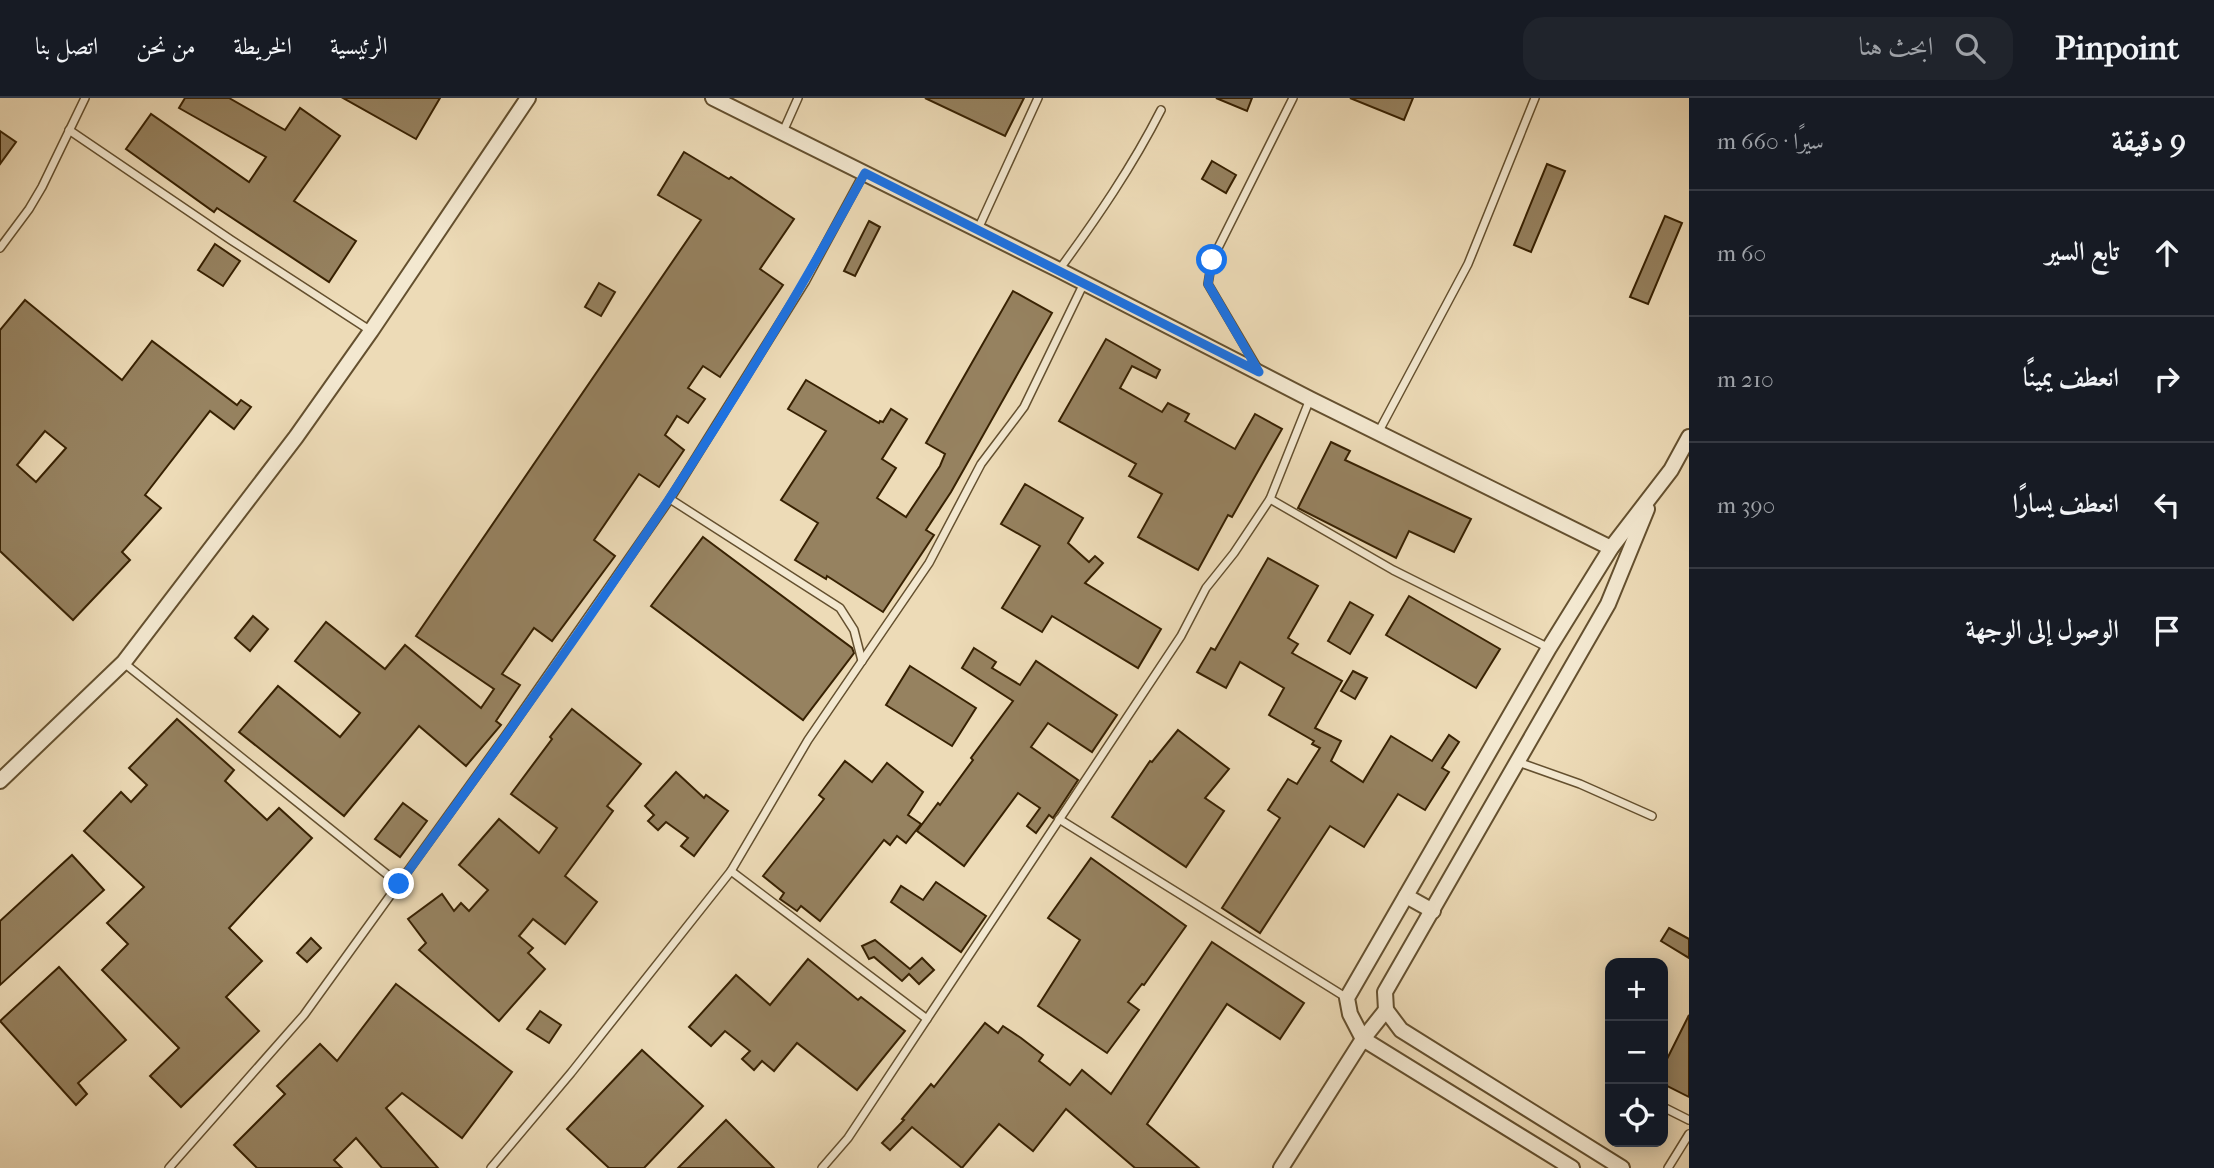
<!DOCTYPE html>
<html lang="ar">
<head>
<meta charset="utf-8">
<style>
  body { margin:0; font-family:"IM FELL French Canon",Amiri,serif; background:#20242c; color:#f1f3f6; direction:rtl }
  .controls { position:absolute; right:21px; bottom:21px; display:grid; overflow:hidden; border-radius:14px; box-shadow:0 4px 18px #0003 }
  .controls button { width:63px; height:63px; display:grid; place-items:center; padding:0; border:0; border-bottom:2px solid #363941; background:#171b24; color:#f1f3f6; font:35px sans-serif }
  .stop { position:absolute; width:21px; height:21px; margin:-16px; border:5px solid #1a73e8; border-radius:50%; background:#fff }
  .stop.end { background:#1a73e8; border-color:#fff; box-shadow:0 2px 7px #0008 }
  .list { margin:0; padding:0; list-style:none }
  h2 { display:flex; justify-content:space-between; align-items:center; height:91px; margin:0; padding:0 28px; font-size:30px }
  h2 small { font-size:23px; font-weight:400; color:#9ea1a6 }
  .list li { display:grid; grid-template-columns:46px 1fr auto; gap:21px; align-items:center; box-sizing:border-box; height:126px; padding:0 28px; border-top:2px solid #363941 }
  .list b { display:block; font-size:26px; white-space:nowrap }
  .list em { font-size:23px; font-style:normal; color:#9ea1a6 }
  .icon { flex:none; width:38px; height:38px; fill:none; stroke:currentColor; stroke-width:2; stroke-linecap:round; stroke-linejoin:round }
  .map { position:relative; flex:none; width:1689px; height:1070px; overflow:hidden; direction:ltr }
  header { display:flex; align-items:center; gap:42px; box-sizing:border-box; height:98px; padding:0 35px; background:#171b24; border-bottom:2px solid #363941 }
  header strong { font-size:33px }
  nav { display:flex; gap:38px; margin-inline-start:auto; font-size:24px }
  .search { width:490px; height:63px; background:#20242c; display:flex; align-items:center; gap:18px; box-sizing:border-box; padding:0 24px; border-radius:21px; color:#9ea1a6; font-size:26px }
  main { display:flex }
  aside { flex:1; background:#171b24 }
  .map>svg:first-child { display:block }
</style>
</head>
<body>
<header>
<strong>Pinpoint</strong>
<div class="search"><svg class="icon" aria-label="search" viewBox="0 0 24 24"><circle cx="10" cy="10" r="6"/><path d="M15 15l6 6"/></svg>ابحث هنا</div>
<nav><a>الرئيسية</a><a>الخريطة</a><a>من نحن</a><a>اتصل بنا</a></nav>
</header>
<main>
<aside>
<h2>9 دقيقة<small>سيرًا · 660 m</small></h2>
<ul class="list">
<li><svg class="icon" aria-label="ahead" viewBox="0 0 24 24"><path d="M12 20V5M6 11l6-6 6 6"/></svg><div><b>تابع السير</b></div><em>60 m</em></li>
<li><svg class="icon" aria-label="right" viewBox="0 0 24 24"><path d="M7 20v-9h11M14 6l5 5-5 5"/></svg><div><b>انعطف يمينًا</b></div><em>210 m</em></li>
<li><svg class="icon" aria-label="left" viewBox="0 0 24 24"><path d="M17 20v-9H6M10 6l-5 5 5 5"/></svg><div><b>انعطف يسارًا</b></div><em>390 m</em></li>
<li><svg class="icon" aria-label="arrive" viewBox="0 0 24 24"><path d="M6 21V4h12l-3 4 3 4H6"/></svg><div><b>الوصول إلى الوجهة</b></div></li>
</ul>
</aside>
<div class="map">
<svg width="1689" height="1070" viewBox="0 0 1689 1070">
  <rect width="100%" height="100%" fill="#eddbb7"/>
  <filter id="stains"><feTurbulence type="fractalNoise" baseFrequency=".00286" numOctaves="4"/><feColorMatrix values="0 0 0 0 .2 0 0 0 0 .09 0 0 0 0 .02 0 0 0 .5 -.17"/></filter>
  <radialGradient id="worn" r=".72"><stop offset=".6" stop-color="#630" stop-opacity="0"/><stop offset="1" stop-color="#630" stop-opacity=".3"/></radialGradient>
  <g fill="#968260" stroke="#372102" stroke-width="2" fill-rule="evenodd">
    <path d="M 185,0 L 229,0 L 285,32 L 300,10 L 340,38 L 294,103 L 356,143 L 329,184 L 217,110 L 214,114 L 126,51 L 151,16 L 249,84 L 266,59 L 179,10 Z"/>
    <path d="M 343,0 L 440,0 L 416,41 Z"/>
    <path d="M 925,0 L 1024,0 L 1005,38 Z"/>
    <path d="M 1216,0 L 1252,0 L 1247,13 Z"/>
    <path d="M 1350,0 L 1413,0 L 1404,22 Z"/>
    <path d="M 0,33 L 16,44 L 0,66 Z"/>
    <path d="M 684,54 L 729,81 L 731,79 L 794,121 L 760,171 L 783,187 L 720,279 L 703,268 L 688,290 L 705,301 L 688,325 L 677,318 L 665,337 L 684,352 L 659,389 L 639,376 L 594,442 L 615,458 L 552,543 L 534,530 L 502,576 L 520,587 L 496,623 L 501,627 L 466,668 L 419,628 L 344,718 L 239,634 L 278,588 L 340,639 L 360,615 L 295,563 L 326,524 L 385,571 L 405,547 L 481,610 L 494,591 L 416,538 L 701,122 L 658,97 Z"/>
    <path d="M 1212,63 L 1236,77 L 1226,95 L 1202,81 Z"/>
    <path d="M 1547,66 L 1565,73 L 1531,154 L 1514,147 Z"/>
    <path d="M 1665,118 L 1682,125 L 1648,206 L 1630,199 Z"/>
    <path d="M 869,123 L 880,129 L 855,178 L 844,173 Z"/>
    <path d="M 215,146 L 240,163 L 223,188 L 198,172 Z"/>
    <path d="M 599,185 L 615,194 L 601,218 L 585,209 Z"/>
    <path d="M 1013,193 L 1052,215 L 951,394 L 926,432 L 934,437 L 883,514 L 827,478 L 826,481 L 795,462 L 818,425 L 781,402 L 826,333 L 788,311 L 806,282 L 879,325 L 880,323 L 883,324 L 891,311 L 907,321 L 882,361 L 896,370 L 877,400 L 906,419 L 940,368 L 945,356 L 926,345 Z"/>
    <path d="M 25,202 L 122,282 L 152,243 L 237,307 L 241,302 L 251,309 L 234,331 L 210,313 L 145,397 L 161,410 L 122,454 L 130,462 L 73,522 L 0,453 L 0,232 ZM 45,333 L 66,350 L 36,384 L 17,367 Z"/>
    <path d="M 1106,241 L 1160,272 L 1156,280 L 1132,268 L 1120,290 L 1162,314 L 1168,305 L 1189,316 L 1185,323 L 1235,351 L 1255,316 L 1282,331 L 1232,419 L 1228,417 L 1198,472 L 1138,439 L 1162,396 L 1129,378 L 1136,366 L 1059,323 Z"/>
    <path d="M 1331,344 L 1350,353 L 1345,362 L 1471,421 L 1454,454 L 1409,433 L 1396,460 L 1298,410 Z"/>
    <path d="M 1025,386 L 1083,420 L 1068,445 L 1089,464 L 1095,458 L 1103,465 L 1085,485 L 1161,531 L 1138,570 L 1052,518 L 1042,534 L 1002,510 L 1040,448 L 1001,426 Z"/>
    <path d="M 703,439 L 852,550 L 854,555 L 803,622 L 651,508 Z"/>
    <path d="M 1268,460 L 1318,488 L 1288,540 L 1298,546 L 1292,555 L 1342,583 L 1315,630 L 1341,643 L 1331,663 L 1363,684 L 1391,638 L 1432,663 L 1449,637 L 1459,644 L 1442,670 L 1449,674 L 1425,712 L 1398,696 L 1364,749 L 1330,728 L 1260,835 L 1222,810 L 1280,720 L 1268,712 L 1288,681 L 1297,686 L 1320,650 L 1312,646 L 1314,643 L 1269,617 L 1284,590 L 1240,564 L 1226,590 L 1197,574 L 1211,550 L 1215,552 Z"/>
    <path d="M 1409,498 L 1500,551 L 1476,590 L 1386,537 Z"/>
    <path d="M 1350,504 L 1373,517 L 1350,556 L 1328,543 Z"/>
    <path d="M 253,518 L 268,531 L 250,553 L 235,540 Z"/>
    <path d="M 974,550 L 996,564 L 992,570 L 1020,587 L 1036,563 L 1117,617 L 1092,654 L 1048,625 L 1031,649 L 1078,682 L 1053,720 L 1049,717 L 1036,735 L 1027,728 L 1040,710 L 1018,695 L 964,768 L 917,733 L 938,705 L 940,707 L 973,662 L 971,660 L 1013,603 L 962,570 Z"/>
    <path d="M 910,568 L 976,610 L 952,648 L 886,607 Z"/>
    <path d="M 1353,573 L 1367,580 L 1355,601 L 1341,593 Z"/>
    <path d="M 572,611 L 641,666 L 607,708 L 613,713 L 565,778 L 597,804 L 565,846 L 533,821 L 519,838 L 533,850 L 528,855 L 545,871 L 499,923 L 419,852 L 426,845 L 408,821 L 442,796 L 454,813 L 461,805 L 469,813 L 488,792 L 459,767 L 499,721 L 539,755 L 557,730 L 511,696 L 552,641 L 550,639 Z"/>
    <path d="M 177,621 L 234,672 L 225,683 L 267,722 L 279,710 L 312,740 L 229,830 L 262,863 L 226,899 L 259,933 L 181,1009 L 150,978 L 179,950 L 102,872 L 128,846 L 107,825 L 144,789 L 84,733 L 121,694 L 131,704 L 147,687 L 129,670 Z"/>
    <path d="M 1178,632 L 1229,671 L 1205,700 L 1224,713 L 1186,769 L 1112,719 L 1150,663 L 1152,664 Z"/>
    <path d="M 845,663 L 872,684 L 887,665 L 923,694 L 908,717 L 921,726 L 906,745 L 897,738 L 890,747 L 884,742 L 820,823 L 801,808 L 797,813 L 780,801 L 784,795 L 763,778 L 824,701 L 819,697 Z"/>
    <path d="M 676,674 L 704,700 L 706,697 L 728,713 L 694,758 L 681,748 L 688,740 L 666,724 L 658,732 L 648,723 L 654,717 L 645,708 Z"/>
    <path d="M 403,705 L 427,723 L 400,759 L 375,741 Z"/>
    <path d="M 72,757 L 104,792 L 0,887 L 0,823 Z"/>
    <path d="M 1091,760 L 1186,828 L 1144,887 L 1142,886 L 1128,904 L 1139,912 L 1107,955 L 1038,908 L 1080,842 L 1048,820 Z"/>
    <path d="M 936,784 L 986,818 L 961,854 L 891,804 L 901,788 L 923,802 Z"/>
    <path d="M 1669,830 L 1689,841 L 1689,860 L 1661,843 Z"/>
    <path d="M 311,840 L 321,850 L 307,864 L 297,855 Z"/>
    <path d="M 875,842 L 910,871 L 922,860 L 934,872 L 919,886 L 909,876 L 902,883 L 874,859 L 869,861 L 862,848 Z"/>
    <path d="M 1212,844 L 1304,905 L 1280,941 L 1227,906 L 1147,1026 L 1199,1070 L 1135,1070 L 1066,1011 L 1033,1053 L 999,1026 L 962,1070 L 912,1029 L 890,1052 L 882,1045 L 904,1022 L 902,1021 L 931,986 L 934,989 L 985,925 L 998,935 L 1003,928 L 1021,940 L 1043,957 L 1039,963 L 1070,987 L 1082,972 L 1111,996 Z"/>
    <path d="M 808,861 L 858,902 L 861,899 L 905,933 L 857,992 L 797,945 L 774,973 L 762,963 L 754,972 L 742,961 L 750,953 L 725,933 L 711,948 L 689,929 L 736,877 L 770,907 Z"/>
    <path d="M 59,869 L 126,942 L 78,985 L 87,996 L 76,1007 L 0,923 Z"/>
    <path d="M 396,886 L 512,974 L 462,1040 L 402,995 L 386,1010 L 438,1070 L 382,1070 L 356,1040 L 334,1062 L 342,1070 L 257,1070 L 234,1047 L 285,996 L 277,988 L 320,946 L 337,963 Z"/>
    <path d="M 540,913 L 561,927 L 549,945 L 527,931 Z"/>
    <path d="M 1689,917 L 1689,999 L 1663,986 L 1663,969 Z"/>
    <path d="M 642,952 L 703,1008 L 644,1070 L 609,1070 L 567,1031 Z"/>
    <path d="M 726,1022 L 774,1070 L 678,1070 Z"/>
  </g>
  <g fill="none" stroke-linecap="round" stroke-linejoin="round">
    <g stroke="#64502f" stroke-width="10">
      <g id="service">
        <path d="M 69,32 L 231,142 L 371,233"/>
        <path d="M 782,36 L 798,0"/>
        <path d="M 978,131 L 1038,0"/>
        <path d="M 0,150 L 29,111 L 42,89 L 85,0"/>
        <path d="M 1059,172 C 1097,120 1132,69 1161,12"/>
        <path d="M 1258,271 L 1208,186 L 1212,162 L 1293,0"/>
        <path d="M 1379,333 L 1468,166 L 1535,0"/>
        <path d="M 670,401 L 840,510 L 854,532 L 862,563"/>
        <path d="M 1270,401 L 1393,472 L 1549,550"/>
        <path d="M 124,565 L 399,786"/>
        <path d="M 1518,664 L 1580,686 L 1652,718"/>
        <path d="M 1059,721 L 1347,900"/>
        <path d="M 731,773 L 927,921"/>
        <path d="M 1663,1009 L 1689,1022"/>
        <path d="M 169,1070 L 304,917 L 506,637 L 670,401 L 805,184 L 864,75"/>
        <path d="M 491,1070 L 571,975 L 731,773 L 808,642 L 929,465 L 981,366 L 1024,309 L 1084,185"/>
        <path d="M 822,1070 L 848,1040 L 1181,538 L 1206,490 L 1234,455 L 1270,401 L 1310,301"/>
        <path d="M 1668,1070 L 1689,1036"/>
      </g>
    </g>
    <g stroke="#64502f" stroke-width="18">
      <g id="minor">
        <path d="M 713,0 L 1059,172 L 1310,301 L 1611,450"/>
        <path d="M 0,683 L 124,564 L 296,339 L 371,233 L 528,0"/>
        <path d="M 1406,798 L 1433,813"/>
        <path d="M 1281,1070 L 1363,941 L 1386,912"/>
        <path d="M 1572,1070 L 1363,941 L 1350,916 L 1347,900 L 1549,550 L 1611,450 L 1671,372 L 1689,339"/>
        <path d="M 1622,1070 L 1401,932 L 1386,912 L 1385,894 L 1608,506 L 1647,411"/>
      </g>
    </g>
    <use href="#service" stroke="#f3e8d0" stroke-width="7"/>
    <use href="#minor" stroke="#f3e8d0" stroke-width="14"/>
  </g>
  <g fill="none" stroke-linecap="round" stroke-linejoin="round">
    <path stroke="#1a73e8" stroke-width="9" d="M 399,786 C 491,659 583,532 669,401 C 739,295 804,186 865,75 L 1259,274 L 1208,186 L 1212,162"/>
  </g>
  <rect width="100%" height="100%" filter="url(#stains)"/>
  <rect width="100%" height="100%" fill="url(#worn)"/>
</svg>
<div class="controls">
<button>+</button>
<button>−</button>
<button><svg class="icon" aria-label="locate" viewBox="0 0 24 24"><circle cx="12" cy="12" r="6"/><path d="M12 2v4M12 18v4M2 12h4M18 12h4"/></svg></button>
</div>
<div class="stop" style="left:1212px;top:162px"></div>
<div class="stop end" style="left:399px;top:786px"></div>
</div>
</main>
</body>
</html>
